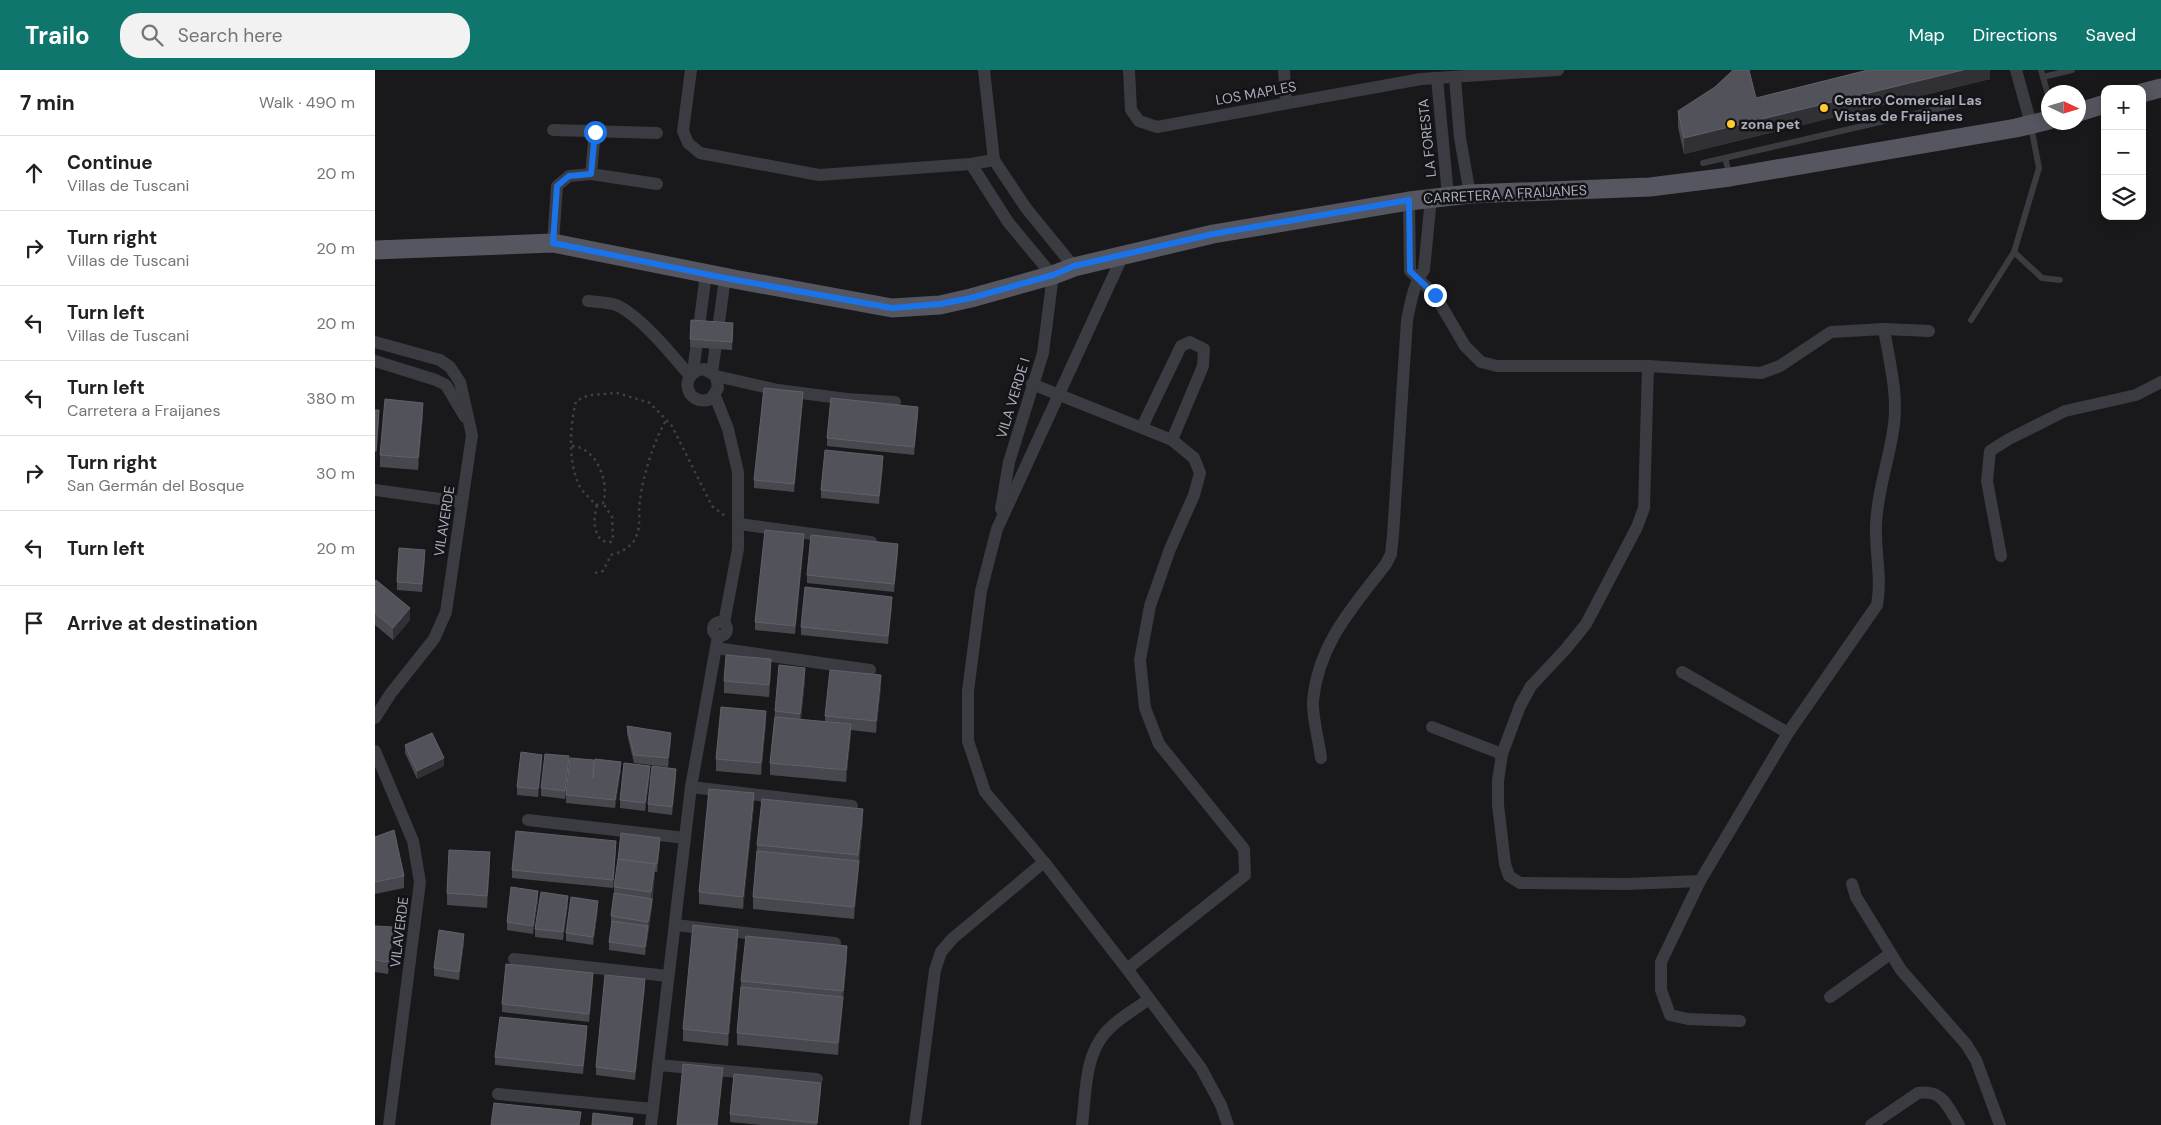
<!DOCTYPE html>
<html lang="en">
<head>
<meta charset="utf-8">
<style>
  body { margin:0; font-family:"DM Sans",sans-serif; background:#f2f2f2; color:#202124 }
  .controls { position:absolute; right:15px; top:15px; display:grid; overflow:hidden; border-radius:10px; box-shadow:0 2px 12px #0003 }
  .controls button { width:45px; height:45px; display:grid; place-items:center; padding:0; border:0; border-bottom:1px solid #e0e0e0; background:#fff; color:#202124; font:25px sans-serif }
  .compass { position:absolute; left:1666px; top:15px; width:45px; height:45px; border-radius:50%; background:#fff; box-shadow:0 2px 12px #0003; rotate:94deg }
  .stop { position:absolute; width:15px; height:15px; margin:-11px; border:4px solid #1a73e8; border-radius:50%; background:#fff }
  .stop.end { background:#1a73e8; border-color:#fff; box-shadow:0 1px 5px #0008 }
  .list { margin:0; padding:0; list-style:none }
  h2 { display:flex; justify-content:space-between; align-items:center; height:65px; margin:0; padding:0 20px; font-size:21px }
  h2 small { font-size:16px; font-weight:400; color:#757577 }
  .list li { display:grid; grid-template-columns:32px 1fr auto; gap:15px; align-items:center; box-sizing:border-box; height:75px; padding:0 20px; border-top:1px solid #e0e0e0 }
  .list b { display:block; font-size:19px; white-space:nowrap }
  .list p { margin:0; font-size:16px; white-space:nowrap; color:#757577 }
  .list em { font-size:16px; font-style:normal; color:#757577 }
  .icon { flex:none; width:28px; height:28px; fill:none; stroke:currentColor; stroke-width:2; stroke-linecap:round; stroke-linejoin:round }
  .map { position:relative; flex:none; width:1786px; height:1055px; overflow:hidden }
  header { display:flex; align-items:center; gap:30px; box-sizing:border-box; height:70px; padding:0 25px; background:#0f766e; color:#fff }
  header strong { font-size:24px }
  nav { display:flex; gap:28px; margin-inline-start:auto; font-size:18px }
  .search { width:350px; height:45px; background:#f2f2f2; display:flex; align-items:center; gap:12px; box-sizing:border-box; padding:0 18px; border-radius:20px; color:#757577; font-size:19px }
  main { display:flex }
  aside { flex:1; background:#fff }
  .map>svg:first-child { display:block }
</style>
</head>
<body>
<header>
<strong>Trailo</strong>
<div class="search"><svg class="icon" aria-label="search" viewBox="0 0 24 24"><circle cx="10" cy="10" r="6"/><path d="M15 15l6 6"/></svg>Search here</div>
<nav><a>Map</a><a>Directions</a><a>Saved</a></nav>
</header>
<main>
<aside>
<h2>7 min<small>Walk · 490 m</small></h2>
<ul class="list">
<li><svg class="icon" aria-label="ahead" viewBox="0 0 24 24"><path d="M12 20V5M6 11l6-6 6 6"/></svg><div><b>Continue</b><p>Villas de Tuscani</p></div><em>20 m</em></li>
<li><svg class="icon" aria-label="right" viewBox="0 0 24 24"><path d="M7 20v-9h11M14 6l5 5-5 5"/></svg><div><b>Turn right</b><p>Villas de Tuscani</p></div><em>20 m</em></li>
<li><svg class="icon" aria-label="left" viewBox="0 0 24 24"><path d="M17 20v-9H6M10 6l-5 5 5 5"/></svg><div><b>Turn left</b><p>Villas de Tuscani</p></div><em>20 m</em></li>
<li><svg class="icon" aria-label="left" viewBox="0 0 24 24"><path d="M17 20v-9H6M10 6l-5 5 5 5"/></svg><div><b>Turn left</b><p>Carretera a Fraijanes</p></div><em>380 m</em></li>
<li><svg class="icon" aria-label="right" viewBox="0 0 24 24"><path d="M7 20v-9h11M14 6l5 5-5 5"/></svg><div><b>Turn right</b><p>San Germán del Bosque</p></div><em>30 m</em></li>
<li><svg class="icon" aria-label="left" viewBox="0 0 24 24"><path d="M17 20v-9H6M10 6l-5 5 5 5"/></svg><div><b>Turn left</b></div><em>20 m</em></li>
<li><svg class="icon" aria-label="arrive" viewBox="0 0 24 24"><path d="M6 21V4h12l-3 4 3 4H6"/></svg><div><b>Arrive at destination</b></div></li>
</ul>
</aside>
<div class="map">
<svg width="1786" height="1055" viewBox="0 0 1786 1055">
  <rect width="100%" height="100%" fill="#19181b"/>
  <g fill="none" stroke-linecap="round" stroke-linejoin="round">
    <g stroke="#3f4047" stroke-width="2.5" stroke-dasharray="2.5 4" stroke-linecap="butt">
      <path d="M 197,376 C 221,377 235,412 228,433 L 221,435 C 215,428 206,421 203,413 C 193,389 195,356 201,331 L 214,325 L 242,323 L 275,333 L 297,356 L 337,436 L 350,446"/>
      <path d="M 222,435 C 219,448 217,460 227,471 L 236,472 L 238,469 L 237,447 L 228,433"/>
      <path d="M 220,503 L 228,501 L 236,485 C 247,482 259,476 262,464 C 266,454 263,441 265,430 C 268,406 279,369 292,349"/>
    </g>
    <g stroke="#3b3b42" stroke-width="6">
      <path d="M 1666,0 L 1674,28"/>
      <path d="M 1668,7 L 1697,0"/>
      <path d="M 1350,88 L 1355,106"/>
      <path d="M 1328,93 L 1600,30"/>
      <path d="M 1639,182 L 1667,208 L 1685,210"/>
      <path d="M 1596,250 L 1639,182 L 1664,98 L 1656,56"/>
    </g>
    <g stroke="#3b3b42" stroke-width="12">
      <path d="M 316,0 L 308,61 L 313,73 L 325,83 L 444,105 L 596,94 L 619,90 L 609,0"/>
      <path d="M 754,0 L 756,40 L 764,51 L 782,57 L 1046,9 L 1183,0"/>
      <path d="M 909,0 L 911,33"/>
      <path d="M 1641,0 L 1656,54"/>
      <path d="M 1062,8 L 1073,126"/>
      <path d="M 1080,8 L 1085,68 L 1095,124"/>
      <path d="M 178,60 L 282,63"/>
      <path d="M 619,90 L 651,138 L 699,197"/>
      <path d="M 596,94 L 633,152 L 677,205"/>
      <path d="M 216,104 L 220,61"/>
      <path d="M 1034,131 L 1035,201 L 1060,225 L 1090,276 L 1106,292 L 1122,296 L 1273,296 L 1386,303 L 1405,296 L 1456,262 L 1509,259 L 1554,261"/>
      <path d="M 178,173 L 182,116 L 194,106 L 216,104 L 282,114"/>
      <path d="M 748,185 L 622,459 L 606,521 L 593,621 L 593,671 L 610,722 L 669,792 L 752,899 L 826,998 L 846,1035 L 853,1055"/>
      <path d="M 213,231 C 222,232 233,232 241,235 C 265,245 298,286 315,306"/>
      <path d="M 0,272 L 65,290 L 75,297 L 85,312 L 97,365 L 71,542 L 59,569 L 16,623 L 0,648"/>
      <path d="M 0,291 L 61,310 L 71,315 L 90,347"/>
      <path d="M 1273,296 L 1269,438 L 1262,457 L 1211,554 L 1190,580 L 1156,616 L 1145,636 L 1127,684 L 1123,711 L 1123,735 L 1130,794 L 1134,806 L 1145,813 L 1252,814 L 1325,811"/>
      <path d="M 318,302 L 331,204"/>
      <path d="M 337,303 L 350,208"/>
      <path d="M 341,306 L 343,318 L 336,329 C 311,338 302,303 329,299 L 341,306 L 403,320 L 472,329 L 520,332"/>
      <path d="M 657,314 L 797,370 L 819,388 L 825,403 L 819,425 L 795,479 L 775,536 L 765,590 L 770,638 L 784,674 L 869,779 L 870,805 L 752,899"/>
      <path d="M 340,326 L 353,359 L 363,402 L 363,479 L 349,553"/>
      <path d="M 767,357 L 806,276 L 815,272 L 829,279 L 828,296 L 797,370"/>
      <path d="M 0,420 L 86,432"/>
      <path d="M 626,439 L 634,392 L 668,283 L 678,205"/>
      <path d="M 364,454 L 496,472"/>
      <path d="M 1626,486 L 1612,411 L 1615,381 L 1634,369 L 1690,341 L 1761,325 L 1786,312"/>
      <circle cx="345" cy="559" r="7"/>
      <path d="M 341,578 L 495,600"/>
      <path d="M 1307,602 L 1413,663"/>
      <path d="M 1057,657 L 1127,684"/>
      <path d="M 0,681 L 38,771 L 45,812 L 14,1055"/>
      <path d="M 946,688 C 944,671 937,647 938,631 C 943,574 978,537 1011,494 L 1016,484 L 1018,465 L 1032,250 C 1036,232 1038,215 1049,200 L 1056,128"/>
      <path d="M 316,717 L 477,736"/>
      <path d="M 153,750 L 310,768"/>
      <path d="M 1477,814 L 1481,827 L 1526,900 L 1591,974 L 1601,990 L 1625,1055"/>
      <path d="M 300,855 L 460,873"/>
      <path d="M 139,889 L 293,906"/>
      <path d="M 1455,927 L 1515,884"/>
      <path d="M 1365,951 L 1313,949 L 1295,945 L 1286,920 L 1286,892 L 1325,811 L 1413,663 L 1502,535 C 1507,508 1500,482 1501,455 C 1502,421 1515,388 1519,354 C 1523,323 1514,290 1509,259"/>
      <path d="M 283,995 L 442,1009"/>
      <path d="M 123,1024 L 278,1039"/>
      <path d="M 276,1055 L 316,717 L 343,566"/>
      <path d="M 540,1055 L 560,900 L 566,882 L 577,869 L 669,792"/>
      <path d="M 707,1055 C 711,1025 709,986 731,962 C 742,949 761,939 774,929"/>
      <path d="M 1496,1055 L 1543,1023 C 1568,1019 1573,1037 1584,1055"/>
    </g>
    <g stroke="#555660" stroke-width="19">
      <path d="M 1767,23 L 1786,18"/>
      <path d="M 1704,42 L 1730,34"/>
      <path d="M 0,180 L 178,173 L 364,210 L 517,238 L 565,235 L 596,228 L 678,205 L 699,197 L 838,164 L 1034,131 L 1095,124 L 1275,117 L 1355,107 L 1641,58 L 1674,50"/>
    </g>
  </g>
  <g fill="#47484e">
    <path d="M 1615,0 L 1615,9 L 1309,84 L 1303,57 L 1303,41 Z"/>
    <path d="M 358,261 L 357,280 L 315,277 L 315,269 Z"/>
    <path d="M 428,330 L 419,422 L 379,418 L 379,410 Z"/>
    <path d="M 48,345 L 43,400 L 5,397 L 5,385 Z"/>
    <path d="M 543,345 L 539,385 L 452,376 L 452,368 Z"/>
    <path d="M 508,395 L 504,434 L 446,428 L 446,420 Z"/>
    <path d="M 429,472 L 420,564 L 380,560 L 380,552 Z"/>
    <path d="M 523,482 L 519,522 L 432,513 L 432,505 Z"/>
    <path d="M 50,488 L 47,522 L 22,520 L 22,512 Z"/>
    <path d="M 0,512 L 35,550 L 18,570 L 0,555 Z"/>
    <path d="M 517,535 L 513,574 L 426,565 L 426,557 Z"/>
    <path d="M 396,601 L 394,627 L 349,623 L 349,611 Z"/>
    <path d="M 430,610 L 426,650 L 450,652 L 450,646 L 506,617 L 501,663 L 476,660 L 471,712 L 395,705 L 395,693 L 400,641 Z"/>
    <path d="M 391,653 L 386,705 L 341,701 L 341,689 Z"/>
    <path d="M 252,656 L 296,671 L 293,697 L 259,693 L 252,664 Z"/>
    <path d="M 30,675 L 69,696 L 42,709 L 30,683 Z"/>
    <path d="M 167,693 L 163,727 L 142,725 L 142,717 Z"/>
    <path d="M 194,694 L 190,729 L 166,726 L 166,718 Z"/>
    <path d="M 246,700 L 240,738 L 191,733 L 191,725 L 218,704 Z"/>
    <path d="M 275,704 L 270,741 L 245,738 L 245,730 Z"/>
    <path d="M 301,707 L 297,745 L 273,742 L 273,734 Z"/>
    <path d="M 379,735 L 368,839 L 324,834 L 324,822 Z"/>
    <path d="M 488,751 L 479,849 L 378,839 L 378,827 L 382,775 Z"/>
    <path d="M 0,767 L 29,806 L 29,818 L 0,824 Z"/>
    <path d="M 285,776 L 282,802 L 280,802 L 277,837 L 270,885 L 234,880 L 234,872 L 237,854 L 236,854 L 236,846 L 239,825 L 239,817 Z"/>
    <path d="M 241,779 L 238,818 L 137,808 L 137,800 Z"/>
    <path d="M 115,794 L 112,838 L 72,835 L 72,823 Z"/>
    <path d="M 163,829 L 158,864 L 132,860 L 132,852 Z"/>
    <path d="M 193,834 L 188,870 L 160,867 L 160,859 Z"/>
    <path d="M 223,839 L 218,875 L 191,871 L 191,863 Z"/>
    <path d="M 0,856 L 18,869 L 13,904 L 0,902 Z"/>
    <path d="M 89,872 L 84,910 L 59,906 L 59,898 Z"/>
    <path d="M 363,872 L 353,976 L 308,971 L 308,959 Z"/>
    <path d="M 472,888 L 463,985 L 362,975 L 362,963 L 366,911 Z"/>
    <path d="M 218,911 L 214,952 L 127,942 L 127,934 Z"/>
    <path d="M 270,917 L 260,1010 L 221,1005 L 221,997 Z"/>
    <path d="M 212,964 L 208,1004 L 120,995 L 120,987 Z"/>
    <path d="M 446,1021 L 442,1055 L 386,1055 L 355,1052 L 355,1044 Z"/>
  </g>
  <g fill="#303035">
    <path d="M 1588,0 L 1615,0 L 1615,9 L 1309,84 L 1309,68 Z"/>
    <path d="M 428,322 L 428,330 L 419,422 L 419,414 Z"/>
    <path d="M 48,333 L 48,345 L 43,400 L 43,388 Z"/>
    <path d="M 543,337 L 543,345 L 539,385 L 539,377 Z"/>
    <path d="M 4,340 L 4,352 L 1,393 L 1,381 Z"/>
    <path d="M 508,386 L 508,395 L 504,434 L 504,426 Z"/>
    <path d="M 429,464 L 429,472 L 420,564 L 420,556 Z"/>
    <path d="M 523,474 L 523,482 L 519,522 L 519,514 Z"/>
    <path d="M 50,480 L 50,488 L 47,522 L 47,514 Z"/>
    <path d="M 517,527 L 517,535 L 513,574 L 513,566 Z"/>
    <path d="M 35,538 L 35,550 L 18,570 L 18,558 Z"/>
    <path d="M 396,589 L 396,601 L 394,627 L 394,615 Z"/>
    <path d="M 430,598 L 430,610 L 425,655 L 425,644 Z"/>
    <path d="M 506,605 L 506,617 L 501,663 L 501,651 Z"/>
    <path d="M 391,641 L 391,653 L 386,705 L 386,693 Z"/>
    <path d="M 476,654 L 476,666 L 471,712 L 471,700 Z"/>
    <path d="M 296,663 L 296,671 L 293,697 L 293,688 Z"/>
    <path d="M 167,685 L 167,693 L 163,727 L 163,719 Z"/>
    <path d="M 194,686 L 194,694 L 190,729 L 190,721 Z"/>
    <path d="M 69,688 L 69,696 L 42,709 L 42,701 Z"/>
    <path d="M 246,692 L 246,700 L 240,738 L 240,730 Z"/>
    <path d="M 275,696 L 275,704 L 270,741 L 270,733 Z"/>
    <path d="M 301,699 L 301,707 L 297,745 L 297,737 Z"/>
    <path d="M 379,723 L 379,735 L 368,839 L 368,827 Z"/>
    <path d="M 488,739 L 488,751 L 479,849 L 479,837 Z"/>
    <path d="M 285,768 L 285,776 L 282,802 L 282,794 Z"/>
    <path d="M 241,771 L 241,779 L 238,818 L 238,810 Z"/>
    <path d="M 115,782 L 115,794 L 112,838 L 112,826 Z"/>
    <path d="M 280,794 L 280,806 L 273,860 L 273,852 Z"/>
    <path d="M 163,821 L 163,829 L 158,864 L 158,856 Z"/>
    <path d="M 193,826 L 193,834 L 188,870 L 188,862 Z"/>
    <path d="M 223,831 L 223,839 L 218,875 L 218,867 Z"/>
    <path d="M 273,856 L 273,864 L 270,885 L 270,877 Z"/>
    <path d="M 18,857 L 18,869 L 13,904 L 13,892 Z"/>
    <path d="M 363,860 L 363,872 L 353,976 L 353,964 Z"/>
    <path d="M 89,864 L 89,872 L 84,910 L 84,902 Z"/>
    <path d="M 472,876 L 472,888 L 463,985 L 463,973 Z"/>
    <path d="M 218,903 L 218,911 L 214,952 L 214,944 Z"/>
    <path d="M 270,909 L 270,917 L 260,1010 L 260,1002 Z"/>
    <path d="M 212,956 L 212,964 L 208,1004 L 208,996 Z"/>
    <path d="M 348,998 L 348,1006 L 342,1055 Z"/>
    <path d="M 446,1013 L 446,1021 L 442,1055 Z"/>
  </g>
  <g fill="#52535a" stroke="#606169">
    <path d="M 1358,0 L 1374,0 L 1381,28 L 1493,0 L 1588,0 L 1309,68 L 1303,41 L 1340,17 Z"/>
    <path d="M 316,250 L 358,253 L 357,272 L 315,269 Z"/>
    <path d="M 389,318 L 428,322 L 419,414 L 379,410 Z"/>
    <path d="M 456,328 L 543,337 L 539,377 L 452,368 Z"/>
    <path d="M 10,329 L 48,333 L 43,388 L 5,385 Z"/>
    <path d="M 0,340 L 4,340 L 1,381 L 0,381 Z"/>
    <path d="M 450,380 L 508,386 L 504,426 L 446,420 Z"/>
    <path d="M 390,460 L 429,464 L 420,556 L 380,552 Z"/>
    <path d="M 436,465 L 523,474 L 519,514 L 432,505 Z"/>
    <path d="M 24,478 L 50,480 L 47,514 L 22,512 Z"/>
    <path d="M 1,510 L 35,538 L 18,558 L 0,543 L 0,512 Z"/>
    <path d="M 430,517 L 517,527 L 513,566 L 426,557 Z"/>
    <path d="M 351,585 L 396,589 L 394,615 L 349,611 Z"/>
    <path d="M 404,595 L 430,598 L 425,644 L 400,641 Z"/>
    <path d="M 455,600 L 506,605 L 501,651 L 450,646 Z"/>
    <path d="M 346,637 L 391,641 L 386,693 L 341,689 Z"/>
    <path d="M 400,647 L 476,654 L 471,700 L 395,693 Z"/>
    <path d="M 252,656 L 296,663 L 293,688 L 259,685 Z"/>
    <path d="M 57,663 L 69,688 L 42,701 L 30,675 Z"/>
    <path d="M 146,682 L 167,685 L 163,719 L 142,717 Z"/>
    <path d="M 170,684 L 194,686 L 190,721 L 166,718 Z"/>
    <path d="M 195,688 L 219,690 L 218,708 L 220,689 L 246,692 L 240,730 L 191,725 Z"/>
    <path d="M 249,693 L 275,696 L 270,733 L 245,730 Z"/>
    <path d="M 277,696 L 301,699 L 297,737 L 273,734 Z"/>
    <path d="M 334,719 L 379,723 L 368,827 L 324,822 Z"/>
    <path d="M 387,729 L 488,739 L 483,785 L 382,775 Z"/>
    <path d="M 19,760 L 29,806 L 0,812 L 0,767 Z"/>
    <path d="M 141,761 L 241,771 L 238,810 L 137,800 Z"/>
    <path d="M 246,763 L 285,768 L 282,794 L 243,789 Z"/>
    <path d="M 74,780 L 115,782 L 112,826 L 72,823 Z"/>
    <path d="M 382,781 L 484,791 L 479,837 L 378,827 Z"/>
    <path d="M 243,789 L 280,794 L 276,822 L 239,817 Z"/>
    <path d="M 136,817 L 163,821 L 158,856 L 132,852 Z"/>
    <path d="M 166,822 L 193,826 L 188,862 L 160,859 Z"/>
    <path d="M 239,823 L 277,829 L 273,852 L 236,846 Z"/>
    <path d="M 196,827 L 223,831 L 218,867 L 191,863 Z"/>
    <path d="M 237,851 L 273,856 L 270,877 L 234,872 Z"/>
    <path d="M 318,855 L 363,860 L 353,964 L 308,959 Z"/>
    <path d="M 0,856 L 18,857 L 13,892 L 0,890 Z"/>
    <path d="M 64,860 L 89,864 L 84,902 L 59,898 Z"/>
    <path d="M 371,866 L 472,876 L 468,921 L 366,911 Z"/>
    <path d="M 131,894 L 218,903 L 214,944 L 127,934 Z"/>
    <path d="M 230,905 L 270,909 L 260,1002 L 221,997 Z"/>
    <path d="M 366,917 L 468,927 L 463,973 L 362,963 Z"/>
    <path d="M 125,947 L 212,956 L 208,996 L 120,987 Z"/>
    <path d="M 308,994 L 348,998 L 342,1055 L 302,1055 Z"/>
    <path d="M 359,1004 L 446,1013 L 442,1053 L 355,1044 Z"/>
    <path d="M 119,1033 L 206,1042 L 204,1055 L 116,1055 Z"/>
    <path d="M 218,1043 L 258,1048 L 257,1055 L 217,1055 Z"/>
  </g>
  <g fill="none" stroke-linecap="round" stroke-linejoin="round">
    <path stroke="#1a73e8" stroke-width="6" d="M 220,62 L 216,104 L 194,106 L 182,116 L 178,173 L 350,208 L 517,238 L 565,234 L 596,228 L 678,205 L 699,196 L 838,164 L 1034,130 L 1035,201 L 1060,225"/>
  </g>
  <g fill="#ffcc2c" stroke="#141316" stroke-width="2">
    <circle cx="1449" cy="38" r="5"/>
    <circle cx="1356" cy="54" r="5"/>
  </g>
  <g text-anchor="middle" stroke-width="5" stroke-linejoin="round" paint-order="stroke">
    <g font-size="14" fill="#a9adbc" stroke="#141316">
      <text transform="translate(881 23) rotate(-10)" y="5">LOS MAPLES</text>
      <text transform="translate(1052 68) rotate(-96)" y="5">LA FORESTA</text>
      <text transform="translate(1130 124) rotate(-3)" y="5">CARRETERA A FRAIJANES</text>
      <text transform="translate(638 328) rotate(-73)" y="5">VILA VERDE I</text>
      <text transform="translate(69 451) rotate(-81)" y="5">VILAVERDE</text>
      <text transform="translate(24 862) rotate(-83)" y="5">VILAVERDE</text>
    </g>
    <g font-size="14" font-weight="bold" fill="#a9adbc" stroke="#141316" text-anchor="start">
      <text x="1459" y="35">Centro Comercial Las<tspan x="1459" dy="16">Vistas de Fraijanes</tspan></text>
      <text x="1366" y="59">zona pet</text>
    </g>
  </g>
</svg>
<div class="controls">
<button>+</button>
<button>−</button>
<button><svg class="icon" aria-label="layers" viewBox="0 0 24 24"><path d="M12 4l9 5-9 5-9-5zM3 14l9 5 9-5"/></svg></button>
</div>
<svg class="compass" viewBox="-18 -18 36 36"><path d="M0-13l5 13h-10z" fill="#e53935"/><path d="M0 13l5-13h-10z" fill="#757577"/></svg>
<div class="stop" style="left:220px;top:62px"></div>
<div class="stop end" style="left:1060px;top:225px"></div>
</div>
</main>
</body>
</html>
